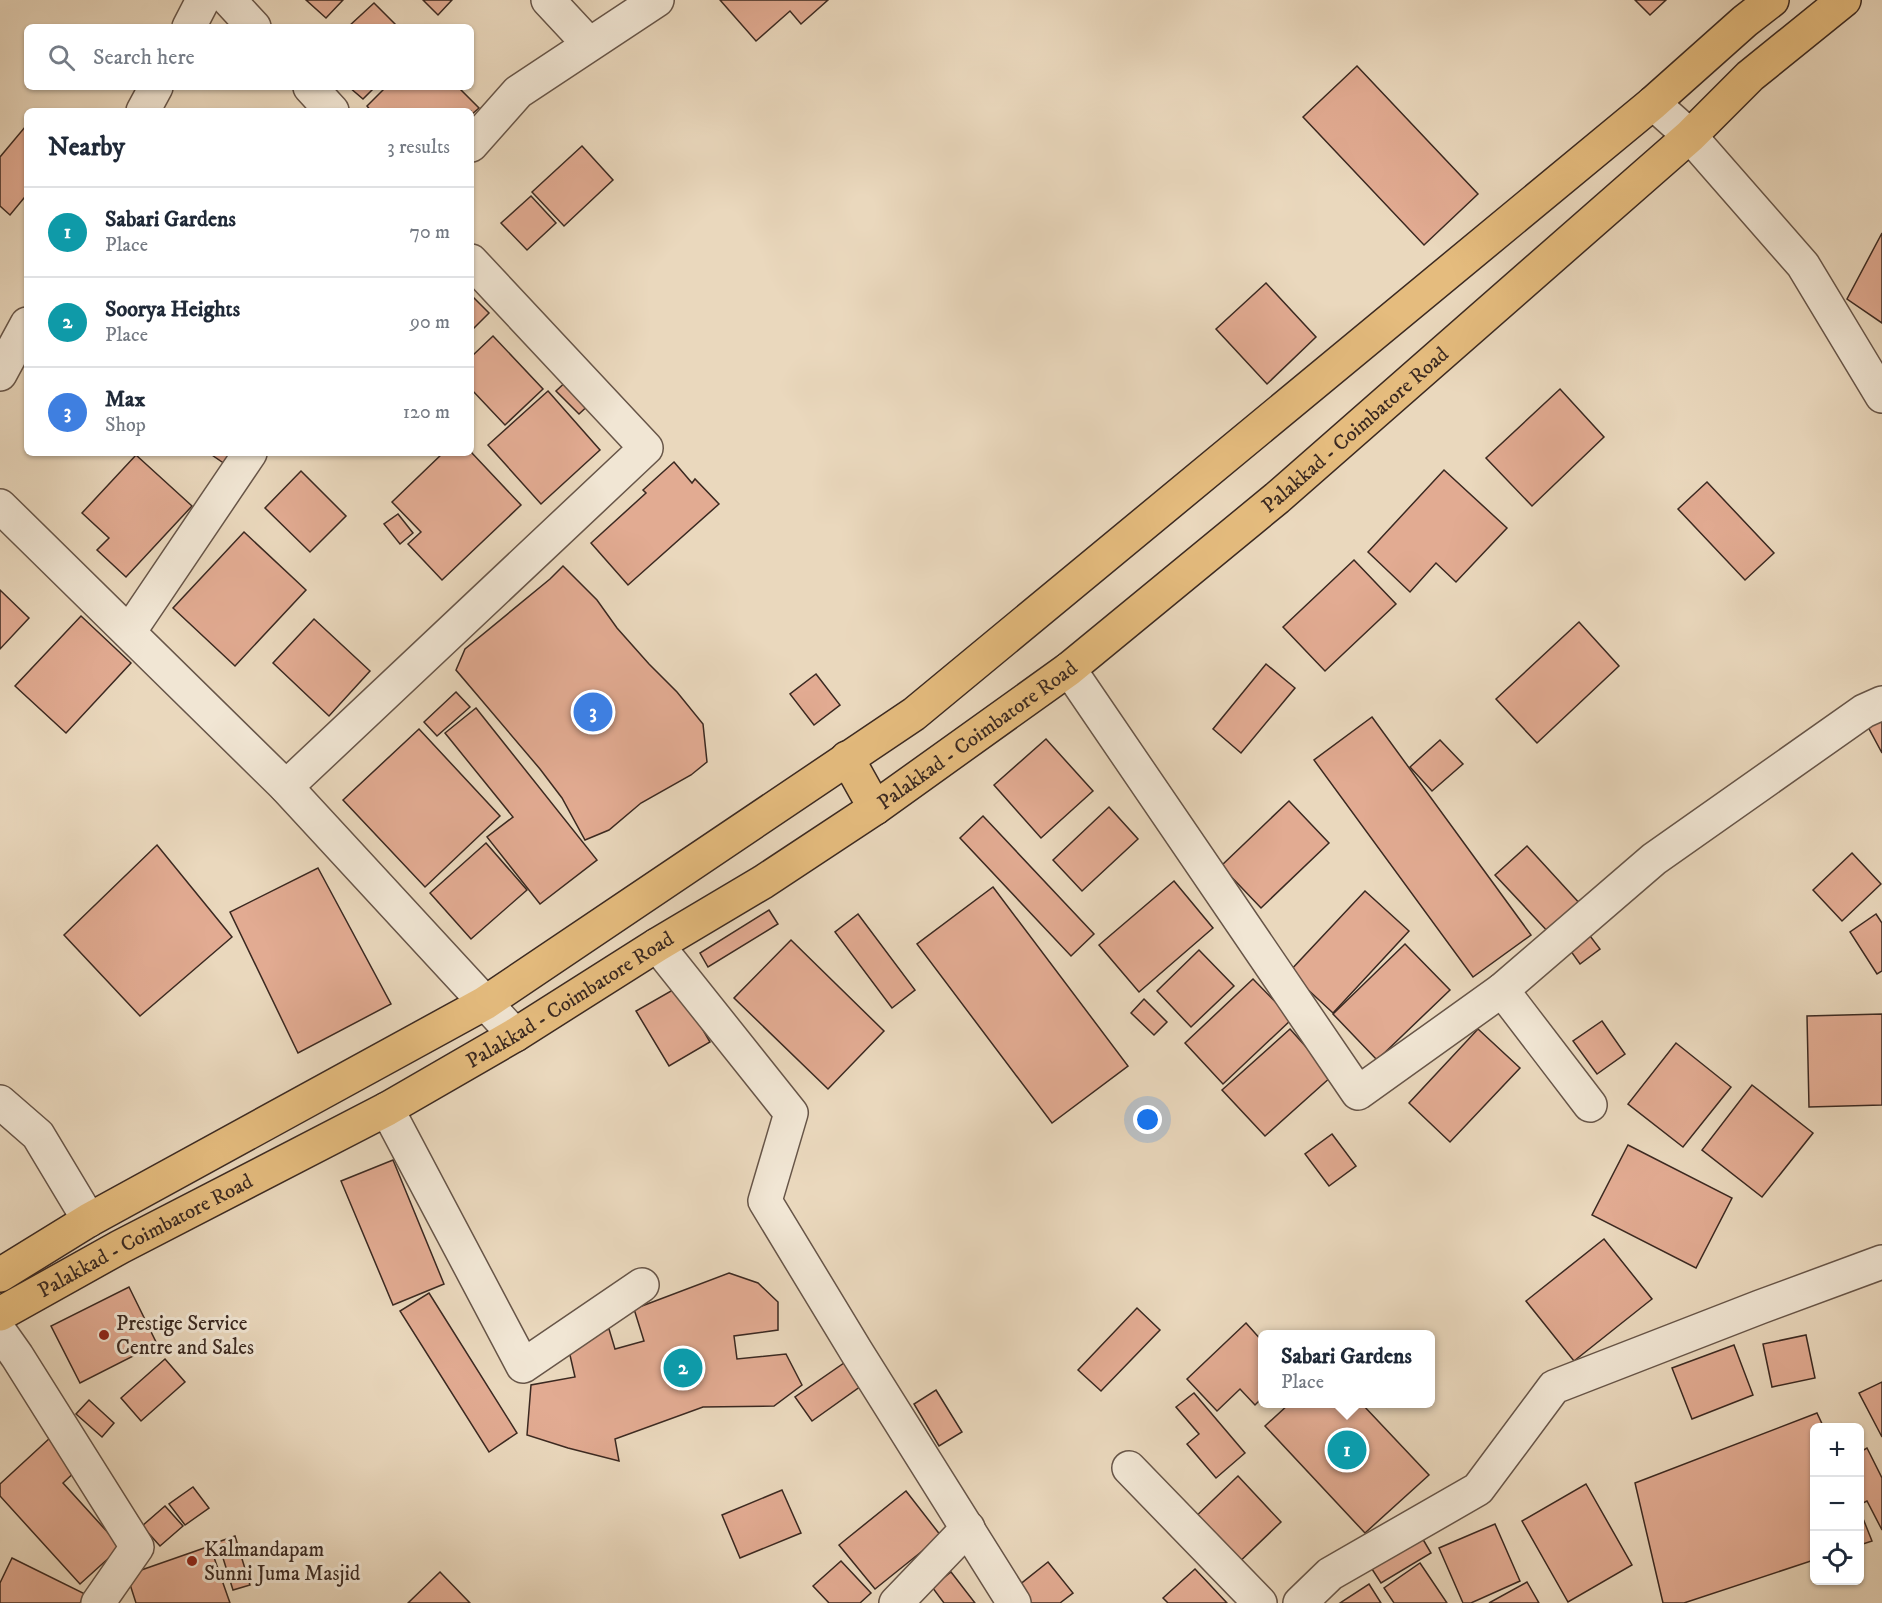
<!DOCTYPE html>
<html lang="en">
<head>
<meta charset="utf-8">
<style>
  body { margin:0; font-family:"IM FELL DW Pica",serif; background:#f2f2f3; color:#1f2937 }
  .controls { position:absolute; right:18px; bottom:18px; display:grid; overflow:hidden; border-radius:9px; box-shadow:0 2px 4px #0004 }
  .controls button { width:54px; height:54px; display:grid; place-items:center; padding:0; border:0; border-bottom:2px solid #e0e1e3; background:#fff; color:#1f2937; font:30px sans-serif }
  .you { position:absolute; left:1148px; top:1120px; width:21px; height:21px; margin:-15px; border:4px solid #fff; border-radius:50%; background:#1a73e8; box-shadow:0 0 0 9px #1a73e833 }
  .badge { display:grid; place-items:center; width:39px; height:39px; border-radius:50%; background:#db2777; color:#fff; font-size:20px; font-weight:700 }
  .pin { position:absolute; translate:-50% -50%; border:3px solid #fff; box-shadow:0 2px 6px #0006 }
  .popup { position:absolute; left:1258px; top:1330px; width:177px; height:78px; box-sizing:border-box; display:grid; place-content:center; border-radius:9px; background:#fff; filter:drop-shadow(0 2px 4px #0005); font-size:20px; white-space:nowrap; color:#747a83 }
  .popup b { font-size:22px; color:#1f2937 }
  .popup::after { content:''; position:absolute; left:50%; top:100%; margin-left:-12px; border:12px solid transparent; border-top-color:#fff }
  .list { margin:0; padding:0; list-style:none }
  h2 { display:flex; justify-content:space-between; align-items:center; height:78px; margin:0; padding:0 24px; font-size:26px }
  h2 small { font-size:20px; font-weight:400; color:#747a83 }
  .list li { display:grid; grid-template-columns:39px 1fr auto; gap:18px; align-items:center; box-sizing:border-box; height:90px; padding:0 24px; border-top:2px solid #e0e1e3 }
  .list b { display:block; font-size:22px; white-space:nowrap }
  .list p { margin:0; font-size:20px; white-space:nowrap; color:#747a83 }
  .list em { font-size:20px; font-style:normal; color:#747a83 }
  .icon { flex:none; width:33px; height:33px; fill:none; stroke:currentColor; stroke-width:2; stroke-linecap:round; stroke-linejoin:round }
  .map { position:relative; flex:none; width:1882px; height:1603px; overflow:hidden }
  .search { position:absolute; background:#fff; box-shadow:0 2px 4px #0004; left:24px; top:24px; width:450px; height:66px; display:flex; align-items:center; gap:15px; box-sizing:border-box; padding:0 21px; border-radius:9px; color:#747a83; font-size:22px }
  .panel { position:absolute; background:#fff; box-shadow:0 2px 4px #0004; left:24px; top:108px; width:450px; height:348px; border-radius:9px }
  .map>svg:first-child { display:block }
</style>
</head>
<body>
<div class="map">
<svg width="1882" height="1603" viewBox="0 0 1882 1603">
  <rect width="100%" height="100%" fill="#ead8bd"/>
  <filter id="stains"><feTurbulence type="fractalNoise" baseFrequency=".00333" numOctaves="4"/><feColorMatrix values="0 0 0 0 .2 0 0 0 0 .09 0 0 0 0 .02 0 0 0 .5 -.17"/></filter>
  <radialGradient id="worn" r=".72"><stop offset=".6" stop-color="#630" stop-opacity="0"/><stop offset="1" stop-color="#630" stop-opacity=".3"/></radialGradient>
  <g fill="#e2ab92" stroke="#3b2921" stroke-width="1.5">
    <path d="M 306,0 L 343,0 L 326,18 Z"/>
    <path d="M 423,0 L 452,0 L 438,15 Z"/>
    <path d="M 720,0 L 828,0 L 801,24 L 790,11 L 756,41 Z"/>
    <path d="M 1635,0 L 1666,0 L 1650,15 Z"/>
    <path d="M 374,3 L 398,27 L 348,27 Z"/>
    <path d="M 1357,66 L 1478,194 L 1424,245 L 1303,117 Z"/>
    <path d="M 349,87 L 375,87 L 363,99 Z"/>
    <path d="M 386,87 L 458,87 L 479,108 L 471,115 L 471,111 L 371,111 L 367,106 Z"/>
    <path d="M 25,127 L 27,129 L 27,200 L 24,198 L 10,215 L 0,206 L 0,157 Z"/>
    <path d="M 582,146 L 613,180 L 564,226 L 532,192 Z"/>
    <path d="M 531,196 L 556,223 L 527,250 L 501,223 Z"/>
    <path d="M 1882,233 L 1882,323 L 1847,299 Z"/>
    <path d="M 1266,283 L 1316,337 L 1267,384 L 1216,329 Z"/>
    <path d="M 471,295 L 489,313 L 471,331 Z"/>
    <path d="M 493,336 L 543,389 L 505,425 L 471,389 L 471,357 Z"/>
    <path d="M 571,377 L 594,400 L 579,414 L 556,391 Z"/>
    <path d="M 1560,389 L 1604,437 L 1532,506 L 1486,458 Z"/>
    <path d="M 548,391 L 600,450 L 541,504 L 488,445 Z"/>
    <path d="M 471,452 L 521,505 L 442,580 L 408,544 L 421,532 L 392,502 L 443,453 Z"/>
    <path d="M 209,453 L 232,453 L 225,464 Z"/>
    <path d="M 136,455 L 192,506 L 126,577 L 97,550 L 109,538 L 82,513 Z"/>
    <path d="M 674,462 L 692,483 L 695,479 L 719,504 L 628,585 L 591,543 L 646,493 L 643,490 Z"/>
    <path d="M 1444,470 L 1507,528 L 1456,582 L 1436,563 L 1410,592 L 1368,552 Z"/>
    <path d="M 301,471 L 346,516 L 310,552 L 265,508 Z"/>
    <path d="M 1707,482 L 1774,553 L 1745,580 L 1678,509 Z"/>
    <path d="M 398,514 L 413,533 L 400,544 L 384,524 Z"/>
    <path d="M 244,532 L 306,590 L 235,666 L 173,608 Z"/>
    <path d="M 1354,560 L 1396,604 L 1325,671 L 1283,627 Z"/>
    <path d="M 563,566 L 597,600 L 617,628 L 649,664 L 677,692 L 703,724 L 707,762 L 691,775 L 641,803 L 609,830 L 585,840 L 562,798 L 540,769 L 456,670 L 465,649 L 550,579 Z"/>
    <path d="M 0,590 L 29,618 L 0,649 Z"/>
    <path d="M 81,616 L 131,663 L 66,733 L 15,686 Z"/>
    <path d="M 314,619 L 370,671 L 329,716 L 273,663 Z"/>
    <path d="M 1579,622 L 1619,666 L 1537,743 L 1496,699 Z"/>
    <path d="M 1266,664 L 1295,688 L 1241,753 L 1213,729 Z"/>
    <path d="M 816,674 L 840,705 L 814,725 L 790,694 Z"/>
    <path d="M 456,692 L 470,707 L 437,736 L 424,722 Z"/>
    <path d="M 476,708 L 597,860 L 540,904 L 487,837 L 513,817 L 445,733 Z"/>
    <path d="M 1372,717 L 1531,935 L 1473,977 L 1314,760 Z"/>
    <path d="M 1882,717 L 1882,753 L 1867,725 Z"/>
    <path d="M 419,729 L 500,816 L 425,887 L 343,800 Z"/>
    <path d="M 1046,739 L 1093,791 L 1041,838 L 994,785 Z"/>
    <path d="M 1440,740 L 1463,764 L 1432,791 L 1410,767 Z"/>
    <path d="M 1289,801 L 1329,843 L 1261,908 L 1221,866 Z"/>
    <path d="M 1109,807 L 1138,839 L 1082,891 L 1053,860 Z"/>
    <path d="M 983,816 L 1094,934 L 1071,956 L 960,838 Z"/>
    <path d="M 486,843 L 527,890 L 471,939 L 430,893 Z"/>
    <path d="M 157,845 L 232,937 L 140,1016 L 64,935 Z"/>
    <path d="M 1527,846 L 1582,906 L 1551,935 L 1495,875 Z"/>
    <path d="M 1852,853 L 1881,884 L 1842,921 L 1813,890 Z"/>
    <path d="M 318,868 L 391,1004 L 298,1053 L 230,912 Z"/>
    <path d="M 1174,881 L 1213,928 L 1139,992 L 1099,945 Z"/>
    <path d="M 993,887 L 1128,1066 L 1052,1123 L 917,944 Z"/>
    <path d="M 1365,891 L 1409,931 L 1333,1013 L 1289,972 Z"/>
    <path d="M 769,910 L 778,924 L 708,967 L 700,953 Z"/>
    <path d="M 858,914 L 915,990 L 892,1008 L 835,932 Z"/>
    <path d="M 1876,914 L 1882,923 L 1882,971 L 1877,974 L 1850,932 Z"/>
    <path d="M 1584,928 L 1600,949 L 1580,964 L 1565,943 Z"/>
    <path d="M 791,940 L 884,1031 L 828,1089 L 734,998 Z"/>
    <path d="M 1405,944 L 1450,990 L 1377,1060 L 1333,1014 Z"/>
    <path d="M 1199,950 L 1234,986 L 1191,1027 L 1157,991 Z"/>
    <path d="M 1253,979 L 1292,1019 L 1223,1084 L 1185,1043 Z"/>
    <path d="M 678,987 L 710,1042 L 669,1066 L 636,1011 Z"/>
    <path d="M 1144,999 L 1167,1022 L 1154,1035 L 1131,1013 Z"/>
    <path d="M 1882,1014 L 1882,1105 L 1809,1107 L 1807,1016 Z"/>
    <path d="M 1602,1021 L 1625,1054 L 1597,1074 L 1573,1041 Z"/>
    <path d="M 1290,1029 L 1332,1076 L 1265,1136 L 1222,1090 Z"/>
    <path d="M 1478,1029 L 1520,1068 L 1450,1142 L 1409,1103 Z"/>
    <path d="M 1676,1043 L 1731,1087 L 1683,1147 L 1628,1104 Z"/>
    <path d="M 1752,1085 L 1813,1133 L 1762,1197 L 1702,1150 Z"/>
    <path d="M 1332,1134 L 1356,1166 L 1329,1186 L 1305,1154 Z"/>
    <path d="M 1628,1145 L 1732,1198 L 1696,1268 L 1592,1215 Z"/>
    <path d="M 393,1160 L 444,1284 L 393,1305 L 341,1181 Z"/>
    <path d="M 1604,1239 L 1652,1299 L 1574,1361 L 1526,1301 Z"/>
    <path d="M 729,1273 L 758,1283 L 778,1302 L 778,1330 L 734,1336 L 737,1359 L 786,1354 L 802,1385 L 774,1406 L 703,1407 L 615,1439 L 619,1461 L 568,1448 L 527,1435 L 531,1385 L 575,1377 L 567,1342 L 609,1329 L 615,1349 L 644,1341 L 634,1309 Z"/>
    <path d="M 129,1287 L 157,1344 L 80,1383 L 51,1326 Z"/>
    <path d="M 429,1293 L 517,1433 L 489,1452 L 400,1311 Z"/>
    <path d="M 1137,1308 L 1160,1330 L 1101,1391 L 1078,1370 Z"/>
    <path d="M 1246,1323 L 1263,1342 L 1263,1397 L 1255,1405 L 1240,1389 L 1217,1411 L 1187,1379 Z"/>
    <path d="M 1806,1335 L 1815,1378 L 1772,1387 L 1763,1344 Z"/>
    <path d="M 1734,1345 L 1753,1395 L 1692,1419 L 1672,1368 Z"/>
    <path d="M 165,1359 L 185,1382 L 141,1421 L 121,1398 Z"/>
    <path d="M 844,1363 L 861,1386 L 812,1421 L 795,1397 Z"/>
    <path d="M 1882,1382 L 1882,1437 L 1859,1393 Z"/>
    <path d="M 936,1390 L 962,1432 L 939,1446 L 914,1404 Z"/>
    <path d="M 1194,1393 L 1245,1453 L 1216,1478 L 1187,1444 L 1199,1434 L 1176,1407 Z"/>
    <path d="M 89,1400 L 114,1423 L 102,1437 L 76,1414 Z"/>
    <path d="M 1289,1404 L 1362,1404 L 1429,1475 L 1365,1533 L 1265,1426 Z"/>
    <path d="M 1817,1413 L 1824,1428 L 1814,1428 L 1814,1560 L 1684,1603 L 1663,1603 L 1635,1483 Z"/>
    <path d="M 51,1437 L 79,1468 L 63,1483 L 121,1547 L 80,1584 L 0,1496 L 0,1484 Z"/>
    <path d="M 1867,1448 L 1882,1478 L 1882,1530 L 1867,1501 L 1861,1504 L 1860,1501 L 1860,1452 Z"/>
    <path d="M 1238,1476 L 1281,1522 L 1232,1569 L 1189,1523 Z"/>
    <path d="M 1586,1484 L 1632,1565 L 1568,1602 L 1522,1521 Z"/>
    <path d="M 193,1487 L 209,1508 L 185,1525 L 169,1504 Z"/>
    <path d="M 782,1490 L 801,1533 L 740,1558 L 722,1515 Z"/>
    <path d="M 906,1491 L 941,1536 L 875,1589 L 839,1545 Z"/>
    <path d="M 165,1506 L 183,1526 L 160,1546 L 142,1526 Z"/>
    <path d="M 1860,1511 L 1872,1541 L 1860,1545 Z"/>
    <path d="M 1495,1524 L 1520,1581 L 1471,1603 L 1463,1603 L 1439,1548 Z"/>
    <path d="M 235,1536 L 250,1585 L 233,1590 L 218,1542 Z"/>
    <path d="M 1421,1536 L 1431,1553 L 1381,1583 L 1370,1566 Z"/>
    <path d="M 210,1546 L 230,1603 L 136,1603 L 127,1575 Z"/>
    <path d="M 12,1558 L 85,1594 L 80,1603 L 0,1603 L 0,1583 Z"/>
    <path d="M 841,1561 L 871,1593 L 860,1603 L 829,1603 L 813,1586 Z"/>
    <path d="M 1048,1562 L 1073,1593 L 1060,1603 L 1017,1603 L 1009,1593 Z"/>
    <path d="M 1420,1563 L 1447,1603 L 1394,1603 L 1384,1588 Z"/>
    <path d="M 1195,1569 L 1227,1603 L 1168,1603 L 1163,1598 Z"/>
    <path d="M 440,1572 L 470,1603 L 408,1603 Z"/>
    <path d="M 951,1572 L 975,1603 L 944,1603 L 932,1587 Z"/>
    <path d="M 1527,1582 L 1539,1603 L 1489,1603 Z"/>
    <path d="M 1369,1584 L 1381,1603 L 1340,1603 Z"/>
  </g>
  <g fill="none" stroke-linecap="round" stroke-linejoin="round">
    <g stroke="#675548" stroke-width="36">
      <g id="minor">
        <path d="M 229,0 L 254,27"/>
        <path d="M 548,0 L 589,44"/>
        <path d="M 189,27 L 203,0"/>
        <path d="M 310,87 L 332,111"/>
        <path d="M 1653,103 L 1690,136 L 1803,265 L 1882,396"/>
        <path d="M 143,111 L 156,87"/>
        <path d="M 471,145 L 518,92 L 657,0"/>
        <path d="M 0,374 L 27,324"/>
        <path d="M 0,506 L 286,787 L 515,1035"/>
        <path d="M 129,632 L 250,453"/>
        <path d="M 1069,669 L 1358,1093 L 1502,990 L 1590,1105"/>
        <path d="M 286,787 L 646,448 L 471,261"/>
        <path d="M 657,945 L 791,1113 L 765,1201 L 856,1351 L 1014,1603"/>
        <path d="M 1502,990 L 1654,859 L 1864,711 L 1882,703"/>
        <path d="M 0,1102 L 38,1135 L 89,1220"/>
        <path d="M 387,1109 L 523,1366 L 642,1285"/>
        <path d="M 0,1332 L 17,1356 L 137,1547 L 98,1603"/>
        <path d="M 1129,1468 L 1260,1603"/>
        <path d="M 896,1603 L 968,1528"/>
        <path d="M 1300,1603 L 1330,1574 L 1478,1489 L 1554,1387 L 1760,1307 L 1882,1262"/>
      </g>
    </g>
    <g stroke="#3b2921" stroke-width="36">
      <g id="major">
        <path d="M 847,758 L 875,808"/>
        <path d="M 0,1275 L 89,1220 L 485,1003 L 914,714 L 1653,103 L 1745,21 L 1772,0"/>
        <path id="s1" d="M 0,1314 L 120,1247 L 387,1109 L 515,1035 L 657,945 L 763,882 L 875,808 L 1069,669 L 1277,498 L 1690,136 L 1750,76 L 1844,0"/>
      </g>
    </g>
    <use href="#minor" stroke="#f1e6d4" stroke-width="33"/>
    <use href="#major" stroke="#e5bc7e" stroke-width="33"/>
  </g>
  <g fill="#8f2418" stroke="#f1e6d4" stroke-width="2">
    <circle cx="104" cy="1335" r="6"/>
    <circle cx="192" cy="1561" r="6"/>
  </g>
  <g text-anchor="middle" stroke-width="6" stroke-linejoin="round" paint-order="stroke">
    <g font-size="21" fill="#3b2921" stroke="#f1e6d4">
      <text dy="7" stroke="none"><textPath href="#s1" startOffset="1623">Palakkad - Coimbatore Road</textPath></text>
      <text dy="7" stroke="none"><textPath href="#s1" startOffset="1137">Palakkad - Coimbatore Road</textPath></text>
      <text dy="7" stroke="none"><textPath href="#s1" startOffset="651">Palakkad - Coimbatore Road</textPath></text>
      <text dy="7" stroke="none"><textPath href="#s1" startOffset="165">Palakkad - Coimbatore Road</textPath></text>
    </g>
    <g font-size="21" fill="#3b2921" stroke="#f1e6d4" text-anchor="start">
      <text x="116" y="1330">Prestige Service<tspan x="116" dy="24">Centre and Sales</tspan></text>
      <text x="204" y="1556">Kalmandapam<tspan x="204" dy="24">Sunni Juma Masjid</tspan></text>
    </g>
  </g>
  <rect width="100%" height="100%" filter="url(#stains)"/>
  <rect width="100%" height="100%" fill="url(#worn)"/>
</svg>
<div class="controls">
<button>+</button>
<button>−</button>
<button><svg class="icon" aria-label="locate" viewBox="0 0 24 24"><circle cx="12" cy="12" r="6"/><path d="M12 2v4M12 18v4M2 12h4M18 12h4"/></svg></button>
</div>
<div class="you"></div>
<div class="pin badge" style="left:1347px;top:1450px;background:#0f9aa8">1</div>
<div class="popup"><b>Sabari Gardens</b>Place</div>
<div class="pin badge" style="left:683px;top:1368px;background:#0f9aa8">2</div>
<div class="pin badge" style="left:593px;top:712px;background:#3f7fe0">3</div>
<div class="search"><svg class="icon" aria-label="search" viewBox="0 0 24 24"><circle cx="10" cy="10" r="6"/><path d="M15 15l6 6"/></svg>Search here</div>
<section class="panel">
<h2>Nearby<small>3 results</small></h2>
<ul class="list">
<li><span class="badge" style="background:#0f9aa8">1</span><div><b>Sabari Gardens</b><p>Place</p></div><em>70 m</em></li>
<li><span class="badge" style="background:#0f9aa8">2</span><div><b>Soorya Heights</b><p>Place</p></div><em>90 m</em></li>
<li><span class="badge" style="background:#3f7fe0">3</span><div><b>Max</b><p>Shop</p></div><em>120 m</em></li>
</ul>
</section>
</div>
</body>
</html>
